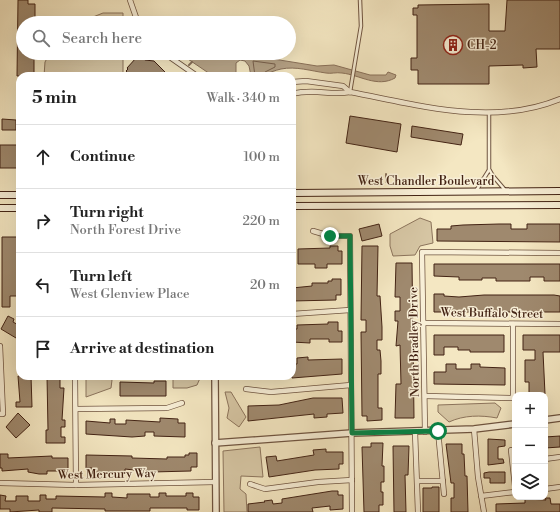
<!DOCTYPE html>
<html lang="en">
<head>
<meta charset="utf-8">
<style>
  body { margin:0; font-family:"Libre Bodoni",serif; background:#f6f6f6; color:#222 }
  .controls { position:absolute; right:12px; bottom:12px; display:grid; overflow:hidden; border-radius:8px; box-shadow:0 4px 16px #0002 }
  .controls button { width:36px; height:36px; display:grid; place-items:center; padding:0; border:0; border-bottom:1px solid #e0e0e0; background:#fff; color:#222; font:20px sans-serif }
  .stop { position:absolute; width:12px; height:12px; margin:-9px; border:3px solid #0b8043; border-radius:50%; background:#fff }
  .stop.end { background:#0b8043; border-color:#fff; box-shadow:0 1px 4px #0008 }
  .list { margin:0; padding:0; list-style:none }
  h2 { display:flex; justify-content:space-between; align-items:center; height:52px; margin:0; padding:0 16px; font-size:17px }
  h2 small { font-size:13px; font-weight:400; color:#767676 }
  .list li { display:grid; grid-template-columns:26px 1fr auto; gap:12px; align-items:center; box-sizing:border-box; height:64px; padding:0 16px; border-top:1px solid #e0e0e0 }
  .list b { display:block; font-size:15px; white-space:nowrap }
  .list p { margin:0; font-size:13px; white-space:nowrap; color:#767676 }
  .list em { font-size:13px; font-style:normal; color:#767676 }
  .icon { flex:none; width:22px; height:22px; fill:none; stroke:currentColor; stroke-width:2; stroke-linecap:round; stroke-linejoin:round }
  .map { position:relative; flex:none; width:560px; height:512px; overflow:hidden }
  .search { position:absolute; background:#fff; box-shadow:0 4px 16px #0002; left:16px; top:16px; width:280px; height:44px; display:flex; align-items:center; gap:10px; box-sizing:border-box; padding:0 14px; border-radius:22px; color:#767676; font-size:15px }
  .panel { position:absolute; background:#fff; box-shadow:0 4px 16px #0002; left:16px; top:72px; width:280px; height:308px; border-radius:12px }
  .map>svg:first-child { display:block }
</style>
</head>
<body>
<div class="map">
<svg width="560" height="512" viewBox="0 0 560 512">
  <rect width="100%" height="100%" fill="#f4e7c2"/>
  <filter id="stains"><feTurbulence type="fractalNoise" baseFrequency=".005" numOctaves="4"/><feColorMatrix values="0 0 0 0 .2 0 0 0 0 .09 0 0 0 0 .02 0 0 0 .5 -.17"/></filter>
  <radialGradient id="worn" r=".72"><stop offset=".6" stop-color="#630" stop-opacity="0"/><stop offset="1" stop-color="#630" stop-opacity=".3"/></radialGradient>
  <g fill="#d6c6a4" stroke="#8c745c">
    <path d="M 103,13 L 123,13 L 123,23 L 78,23 Z"/>
    <path d="M 50,53 L 123,53 L 123,76 L 44,76 L 45,62 Z"/>
    <path d="M 420,218 L 431,222 L 433,243 L 420,246 L 415,255 L 393,256 L 390,246 L 390,234 Z"/>
    <path d="M 86,376 L 106,376 L 112,380 L 111,388 L 86,397 Z"/>
    <path d="M 173,376 L 201,376 L 197,385 L 187,388 L 173,388 Z"/>
    <path d="M 225,392 L 231,392 L 246,417 L 239,427 L 227,418 L 229,408 Z"/>
    <path d="M 495,403 L 501,408 L 497,418 C 481,415 464,415 449,422 L 438,412 L 438,405 Z"/>
    <path d="M 260,447 L 263,477 L 241,476 L 240,489 L 246,494 L 247,512 L 224,512 L 223,451 Z"/>
  </g>
  <path fill="#b8a487" stroke="#897059" d="M 182,53 L 242,54 L 317,66 L 334,65 L 370,75 L 386,75 L 388,72 L 396,75 L 395,78 C 377,88 360,75 342,73 C 336,72 331,74 326,73 C 311,71 296,66 281,69 C 268,72 267,76 251,76 L 249,66 L 245,61 L 240,60 L 236,63 L 236,76 L 213,76 L 182,55 Z"/>
  <g fill="none" stroke-linecap="round" stroke-linejoin="round">
    <path stroke="#7e644e" stroke-width="1" d="M 255,76 L 253,61 L 275,64 L 275,67 L 265,72 L 264,76"/>
    <g stroke="#897059" stroke-width="2">
      <path d="M 189,65 L 192,62"/>
      <path d="M 386,174 L 386,182"/>
    </g>
  </g>
  <g fill="#9f896e" stroke="#432314">
    <path d="M 18,0 L 28,0 L 28,4 L 35,4 L 35,23 L 23,23 L 23,53 L 34,53 L 34,76 L 17,76 Z"/>
    <path d="M 507,0 L 560,0 L 560,49 L 536,49 L 537,67 L 523,68 L 523,65 L 489,66 L 489,84 L 418,84 L 418,70 L 411,70 L 411,58 L 417,58 L 417,15 L 413,15 L 413,8 L 418,8 L 418,5 L 489,4 L 489,31 L 505,31 Z"/>
    <path d="M 131,53 L 137,53 L 145,60 L 154,61 L 169,76 L 142,76 L 139,73 L 136,76 L 131,76 L 126,71 L 128,69 L 127,68 L 136,58 Z"/>
    <path d="M 350,116 L 401,124 L 397,152 L 346,143 Z"/>
    <path d="M 2,119 L 16,120 L 16,130 L 2,130 Z"/>
    <path d="M 412,126 L 463,134 L 461,145 L 411,137 Z"/>
    <rect x="0" y="145" width="20" height="23"/>
    <path d="M 379,224 L 382,236 L 362,241 L 359,229 Z"/>
    <path d="M 499,224 L 511,224 L 511,229 L 527,229 L 527,224 L 560,224 L 560,242 L 437,241 L 437,229 L 451,229 L 451,226 L 463,225 Z"/>
    <path d="M 2,237 L 19,237 L 19,296 L 10,296 L 10,307 L 2,307 Z"/>
    <path d="M 330,246 L 338,246 L 338,251 L 342,251 L 342,264 L 327,264 L 327,268 L 315,268 L 315,264 L 298,264 L 298,249 L 330,248 Z"/>
    <path d="M 362,246 L 378,246 L 377,296 L 380,296 L 382,327 L 382,340 L 377,340 L 377,350 L 380,350 L 381,361 L 381,374 L 378,374 L 378,408 L 382,408 L 382,420 L 367,421 L 367,416 L 362,416 L 361,332 L 366,332 L 366,320 L 361,320 Z"/>
    <path d="M 396,263 L 412,263 L 414,418 L 395,418 L 396,384 L 401,384 L 400,345 L 396,346 L 398,321 L 395,321 L 395,311 L 400,311 L 400,297 L 395,297 Z"/>
    <path d="M 434,264 L 560,264 L 560,281 L 544,281 L 544,277 L 530,277 L 530,281 L 496,281 L 496,278 L 482,278 L 482,280 L 459,280 L 459,277 L 434,276 Z"/>
    <path d="M 332,279 L 341,279 L 341,295 L 336,295 L 336,300 L 292,301 L 292,288 L 312,286 L 312,283 L 328,283 L 328,281 L 332,281 Z"/>
    <path d="M 434,294 L 444,294 L 444,296 L 459,297 L 484,295 L 554,295 L 560,296 L 560,312 L 434,312 Z"/>
    <path d="M 8,316 L 14,319 L 13,322 L 20,326 L 20,332 L 16,338 L 1,329 Z"/>
    <path d="M 328,322 L 338,322 L 338,331 L 342,331 L 342,342 L 329,342 L 329,339 L 310,339 L 310,343 L 292,342 L 292,329 L 297,329 L 297,325 L 328,324 Z"/>
    <path d="M 434,335 L 504,335 L 504,352 L 470,352 L 470,350 L 458,350 L 458,347 L 444,347 L 444,355 L 434,355 Z"/>
    <path d="M 523,335 L 560,335 L 560,352 L 543,352 L 545,394 L 529,394 L 529,382 L 525,382 L 525,360 L 535,360 L 535,350 L 523,350 Z"/>
    <path d="M 308,357 L 308,360 L 342,359 L 342,374 L 292,378 L 292,364 L 297,364 L 297,358 Z"/>
    <path d="M 446,364 L 456,364 L 456,369 L 471,369 L 471,364 L 480,364 L 480,367 L 505,368 L 505,385 L 434,384 L 434,372 L 446,372 Z"/>
    <path d="M 18,376 L 31,376 L 32,407 L 16,407 L 16,402 L 20,402 Z"/>
    <path d="M 47,376 L 60,376 L 60,388 L 64,388 L 62,420 L 65,420 L 65,427 L 61,427 L 61,437 L 65,437 L 65,443 L 46,443 L 46,430 L 48,430 Z"/>
    <path d="M 154,381 L 166,381 L 166,396 L 120,396 L 120,382 L 154,383 Z"/>
    <path d="M 313,398 L 342,398 L 343,413 L 327,414 L 327,417 L 314,418 L 314,414 L 248,421 L 248,406 L 279,405 Z"/>
    <path d="M 18,413 L 30,425 L 16,438 L 6,427 Z"/>
    <path d="M 160,418 L 178,419 L 178,423 L 185,423 L 185,437 L 154,436 L 154,432 L 145,432 L 145,436 L 132,437 L 86,434 L 86,421 L 110,423 L 110,419 L 115,419 L 115,424 L 126,424 L 126,420 L 160,422 Z"/>
    <path d="M 560,436 L 560,447 L 545,448 L 545,437 Z"/>
    <path d="M 488,439 L 505,440 L 505,446 L 498,447 L 498,459 L 503,459 L 504,463 L 488,465 Z"/>
    <path d="M 371,443 L 383,443 L 382,466 L 384,466 L 384,482 L 381,482 L 381,492 L 383,492 L 383,505 L 379,505 L 379,512 L 364,512 L 362,447 L 371,447 Z"/>
    <path d="M 446,444 L 462,444 L 462,454 L 464,454 L 465,476 L 467,476 L 468,512 L 451,512 L 451,498 L 454,498 L 454,483 L 451,483 Z"/>
    <path d="M 393,446 L 409,446 L 408,475 L 405,475 L 406,512 L 394,512 Z"/>
    <path d="M 326,449 L 326,452 L 343,452 L 343,464 L 339,464 L 339,469 L 315,470 L 269,477 L 266,457 L 276,456 L 277,461 L 314,455 L 313,450 Z"/>
    <path d="M 189,453 L 197,453 L 197,467 L 191,467 L 191,471 L 152,472 L 125,469 L 125,473 L 92,472 L 92,468 L 86,468 L 86,455 L 132,456 L 132,458 L 167,459 L 167,457 L 185,457 L 185,455 L 189,455 Z"/>
    <path d="M 0,454 L 8,454 L 8,458 L 52,456 L 52,458 L 68,458 L 68,471 L 47,471 L 47,474 L 39,474 L 28,472 L 28,469 L 2,471 L 2,468 L 0,468 Z"/>
    <path d="M 489,472 L 505,472 L 505,483 L 490,483 L 490,478 L 484,478 L 484,473 Z"/>
    <path d="M 432,487 L 439,487 L 439,512 L 423,512 L 423,488 L 432,488 Z"/>
    <path d="M 332,491 L 338,491 L 338,495 L 343,495 L 343,509 L 330,510 L 330,506 L 312,508 L 313,512 L 248,512 L 248,504 L 265,502 L 264,501 L 272,500 L 273,504 L 282,503 L 282,499 Z"/>
    <path d="M 105,493 L 112,493 L 112,497 L 127,498 L 127,494 L 150,494 L 150,497 L 159,497 L 159,493 L 166,493 L 166,496 L 186,496 L 186,493 L 193,493 L 193,497 L 199,497 L 199,510 L 187,510 L 187,508 L 150,508 L 150,511 L 105,511 L 105,509 L 52,508 L 52,512 L 39,512 L 39,510 L 10,512 L 10,509 L 0,509 L 0,495 L 6,496 L 5,501 L 16,501 L 16,496 L 28,496 L 28,501 L 40,501 L 40,495 L 46,495 L 46,499 L 56,499 L 56,496 L 105,497 Z"/>
    <path d="M 545,498 L 550,498 L 551,504 L 560,504 L 560,512 L 496,512 L 496,504 L 525,503 L 525,499 L 546,500 Z"/>
  </g>
  <g fill="none" stroke-linecap="round" stroke-linejoin="round">
    <g stroke="#6f5440" stroke-width="4.5">
      <g id="service">
        <path d="M 350,92 L 361,26 L 360,0"/>
        <path d="M 489,114 L 489,169 L 493,176 L 505,190"/>
        <path d="M 476,191 L 489,170"/>
      </g>
    </g>
    <g stroke="#6f5440" stroke-width="6">
      <g id="minor">
        <path d="M 130,0 L 138,23"/>
        <path d="M 164,53 L 197,76"/>
        <path d="M 292,82 L 306,81 L 343,86 L 350,92"/>
        <path d="M 292,94 C 315,88 330,96 350,92 C 419,105 492,127 560,99"/>
        <path d="M 313,231 L 330,236 L 350,236 L 352,512"/>
        <path d="M 292,314 L 350,310"/>
        <path d="M 424,323 L 560,324"/>
        <path d="M 0,346 L 3,414 L 0,414"/>
        <path d="M 75,376 L 76,485"/>
        <path d="M 246,389 L 271,392 L 351,385"/>
        <path d="M 425,396 L 513,398 L 513,324"/>
        <path d="M 76,409 L 167,408 L 182,403"/>
        <path d="M 474,429 L 478,477 L 484,512"/>
        <path d="M 438,431 L 444,494"/>
        <path d="M 415,432 L 418,512"/>
        <path d="M 425,432 L 422,252 L 560,253"/>
        <path d="M 511,450 L 515,486"/>
        <path d="M 545,459 L 560,457"/>
        <path d="M 418,481 L 443,481"/>
        <path d="M 0,483 L 76,485 L 215,482"/>
        <path d="M 250,484 L 265,489 L 318,482 L 352,480"/>
        <path d="M 545,489 L 560,487"/>
        <path d="M 481,496 L 515,492"/>
      </g>
    </g>
    <g stroke="#6f5440" stroke-width="8">
      <g id="tertiary">
        <path d="M 215,376 L 216,512"/>
        <path d="M 545,420 L 560,418"/>
        <path d="M 215,443 L 352,433 L 474,429 L 515,424"/>
      </g>
    </g>
    <g stroke="#432314" stroke-width="8">
      <g id="secondary">
        <path d="M 292,193 L 560,191"/>
        <path d="M 0,195 L 20,195"/>
        <path d="M 292,206 L 560,205"/>
        <path d="M 0,208 L 20,208"/>
      </g>
    </g>
    <use href="#service" stroke="#f8efd7" stroke-width="2.5"/>
    <use href="#minor" stroke="#f8efd7" stroke-width="4.5"/>
    <use href="#tertiary" stroke="#f8efd7" stroke-width="5.5"/>
    <use href="#secondary" stroke="#f8efd7" stroke-width="6"/>
  </g>
  <g fill="none" stroke-linecap="round" stroke-linejoin="round">
    <path stroke="#0b8043" stroke-width="5" d="M 330,236 L 350,236 L 352,433 L 438,431"/>
  </g>
  <defs>
    <g id="building-ring" transform="scale(1)"><circle r="9.5" fill="#f8efd7" stroke="#8f2418" stroke-width="1.5"/><path d="M-4-6H4V6H1V3H-1V6H-4ZM-2.5-4.3h1.7v1.8h-1.7ZM.8-4.3h1.7v1.8H.8ZM-2.5-1h1.7V.8h-1.7ZM.8-1h1.7V.8H.8Z" fill="#8f2418"/></g>
  </defs>
  <g fill-rule="evenodd">
    <use href="#building-ring" x="453" y="45"/>
  </g>
  <g text-anchor="middle" stroke-width="3" stroke-linejoin="round" paint-order="stroke">
    <g font-size="12" fill="#432314" stroke="#f8efd7" text-anchor="start">
      <text x="467" y="49">CH-2</text>
    </g>
    <g font-size="12" fill="#432314" stroke="#f8efd7">
      <text x="426" y="185">West Chandler Boulevard</text>
      <text transform="translate(492 313) rotate(1)" y="4">West Buffalo Street</text>
      <text transform="translate(414 342) rotate(-91)" y="4">North Bradley Drive</text>
      <text transform="translate(107 474) rotate(-1)" y="4">West Mercury Way</text>
    </g>
  </g>
  <rect width="100%" height="100%" filter="url(#stains)"/>
  <rect width="100%" height="100%" fill="url(#worn)"/>
</svg>
<div class="controls">
<button>+</button>
<button>−</button>
<button><svg class="icon" aria-label="layers" viewBox="0 0 24 24"><path d="M12 4l9 5-9 5-9-5zM3 14l9 5 9-5"/></svg></button>
</div>
<div class="stop" style="left:438px;top:431px"></div>
<div class="stop end" style="left:330px;top:236px"></div>
<div class="search"><svg class="icon" aria-label="search" viewBox="0 0 24 24"><circle cx="10" cy="10" r="6"/><path d="M15 15l6 6"/></svg>Search here</div>
<section class="panel">
<h2>5 min<small>Walk · 340 m</small></h2>
<ul class="list">
<li><svg class="icon" aria-label="ahead" viewBox="0 0 24 24"><path d="M12 20V5M6 11l6-6 6 6"/></svg><div><b>Continue</b></div><em>100 m</em></li>
<li><svg class="icon" aria-label="right" viewBox="0 0 24 24"><path d="M7 20v-9h11M14 6l5 5-5 5"/></svg><div><b>Turn right</b><p>North Forest Drive</p></div><em>220 m</em></li>
<li><svg class="icon" aria-label="left" viewBox="0 0 24 24"><path d="M17 20v-9H6M10 6l-5 5 5 5"/></svg><div><b>Turn left</b><p>West Glenview Place</p></div><em>20 m</em></li>
<li><svg class="icon" aria-label="arrive" viewBox="0 0 24 24"><path d="M6 21V4h12l-3 4 3 4H6"/></svg><div><b>Arrive at destination</b></div></li>
</ul>
</section>
</div>
</body>
</html>
